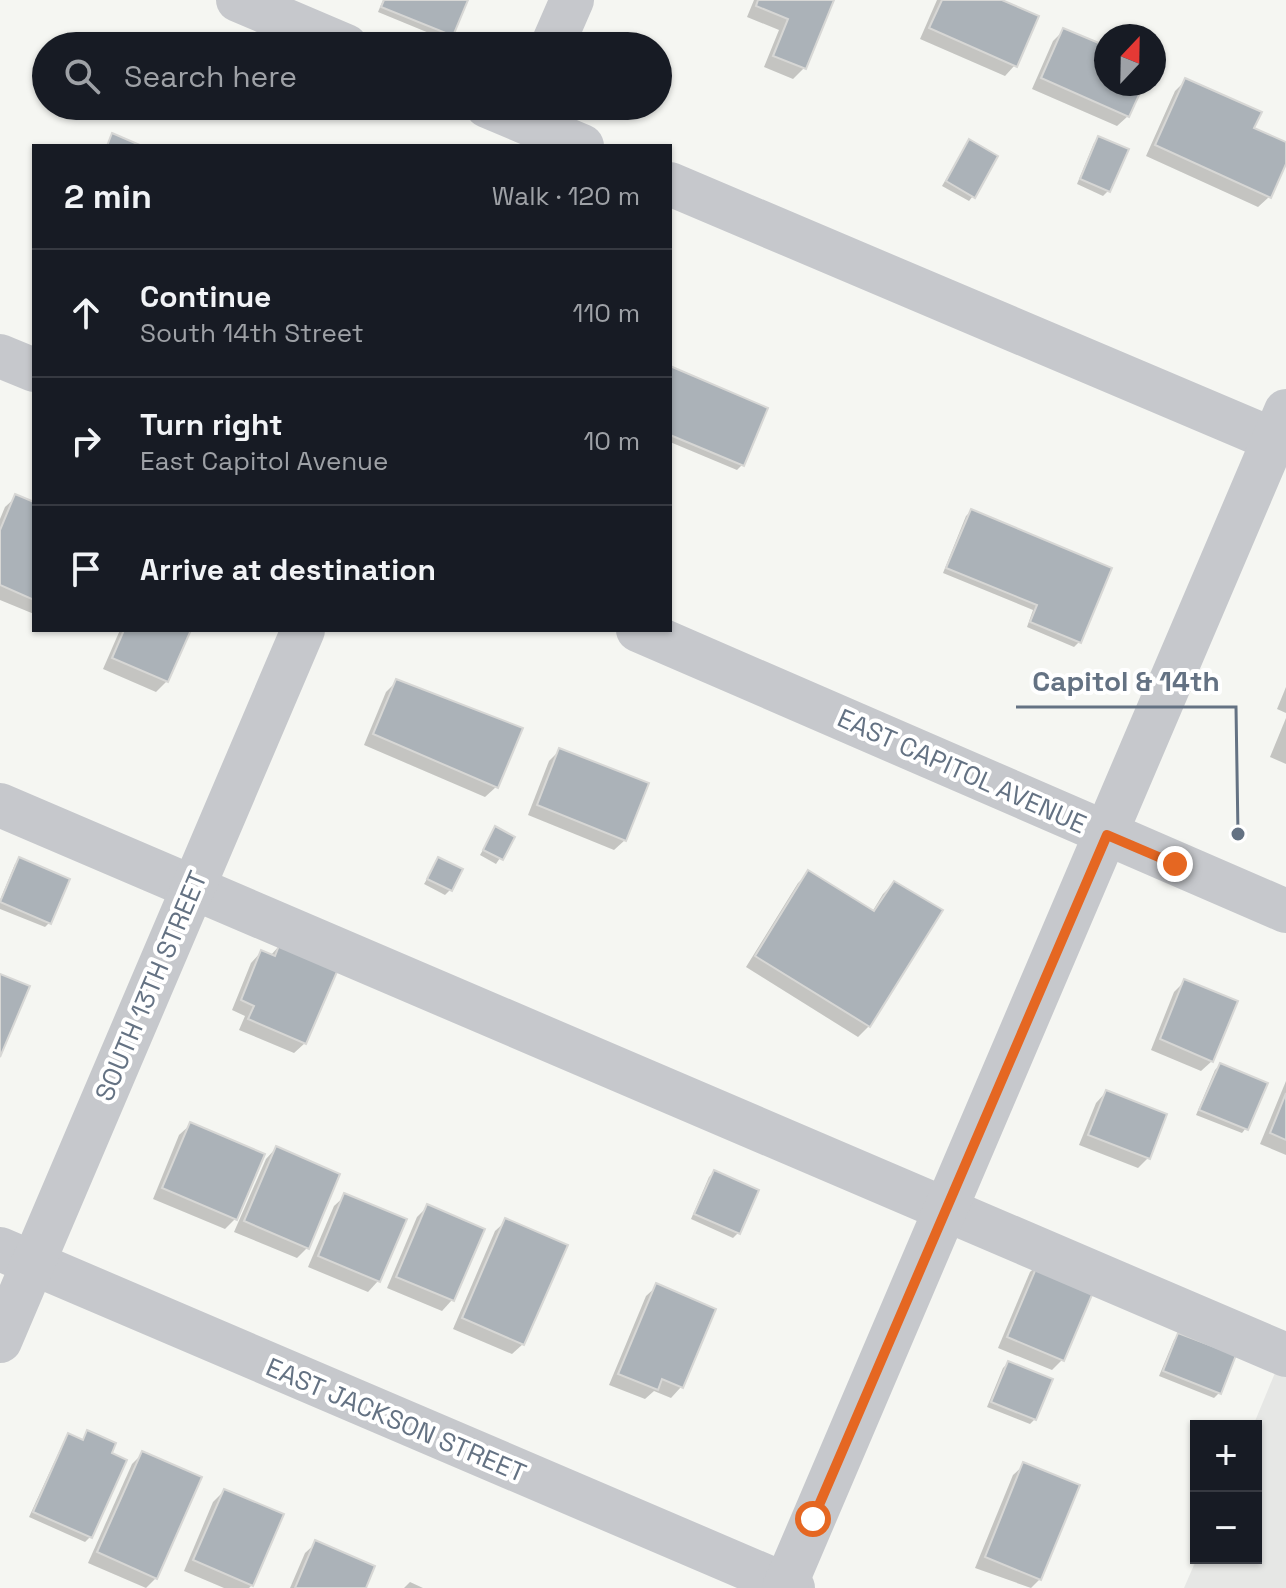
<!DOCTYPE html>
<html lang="en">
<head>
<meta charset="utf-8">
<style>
  body { margin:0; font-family:"Space Grotesk",sans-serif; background:#242831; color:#f1f3f6 }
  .controls { position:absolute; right:24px; bottom:24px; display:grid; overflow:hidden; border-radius:0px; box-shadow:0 2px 6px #0004 }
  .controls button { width:72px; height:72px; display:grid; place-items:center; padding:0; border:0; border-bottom:2px solid #363941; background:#171b24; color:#f1f3f6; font:40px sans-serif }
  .compass { position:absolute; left:1094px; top:24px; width:72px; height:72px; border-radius:50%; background:#171b24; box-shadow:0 2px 6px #0004; rotate:22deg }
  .stop { position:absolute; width:24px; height:24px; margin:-18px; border:6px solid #e56722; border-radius:50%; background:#fff }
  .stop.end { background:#e56722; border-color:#fff; box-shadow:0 2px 8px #0008 }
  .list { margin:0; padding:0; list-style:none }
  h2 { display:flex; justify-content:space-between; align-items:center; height:104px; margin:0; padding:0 32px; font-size:34px }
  h2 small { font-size:26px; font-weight:400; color:#9ea1a6 }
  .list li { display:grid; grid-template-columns:52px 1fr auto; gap:24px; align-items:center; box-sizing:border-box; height:128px; padding:0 32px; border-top:2px solid #363941 }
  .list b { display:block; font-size:30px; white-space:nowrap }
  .list p { margin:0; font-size:26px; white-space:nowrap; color:#9ea1a6 }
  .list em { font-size:26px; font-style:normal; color:#9ea1a6 }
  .icon { flex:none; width:44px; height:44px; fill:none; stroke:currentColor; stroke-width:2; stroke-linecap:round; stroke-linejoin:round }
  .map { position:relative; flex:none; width:1286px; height:1588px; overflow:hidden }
  .search { position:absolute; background:#171b24; box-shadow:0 2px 6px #0004; left:32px; top:32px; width:640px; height:88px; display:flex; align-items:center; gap:20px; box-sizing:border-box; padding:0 28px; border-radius:44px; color:#9ea1a6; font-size:30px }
  .panel { position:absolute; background:#171b24; box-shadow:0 2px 6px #0004; left:32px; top:144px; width:640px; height:488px; border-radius:0px }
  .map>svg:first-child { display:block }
</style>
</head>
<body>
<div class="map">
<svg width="1286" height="1588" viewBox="0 0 1286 1588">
  <rect width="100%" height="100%" fill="#f5f6f2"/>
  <path fill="#e6e7e5" d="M 1277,1368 L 1286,1372 L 1286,1588 L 1184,1588 L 1197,1558 L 1256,1558 L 1256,1426 L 1253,1426 Z"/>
  <g fill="#0003">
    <path d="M 383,0 L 466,0 L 451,35 L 446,40 L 378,12 Z"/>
    <path d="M 754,0 L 832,0 L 804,68 L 793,79 L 764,67 L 779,30 L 747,17 Z"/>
    <path d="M 937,0 L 997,0 L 1015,65 L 1005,76 L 920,39 Z"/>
    <path d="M 1064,30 L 1106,49 L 1106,84 L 1142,84 L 1128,116 L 1117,126 L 1032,89 L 1053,41 Z"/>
    <path d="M 1186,80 L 1252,129 L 1286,144 L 1286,159 L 1269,197 L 1258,207 L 1146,156 L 1175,91 Z"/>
    <path d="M 1099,139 L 1108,191 L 1103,196 L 1077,184 L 1094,143 Z"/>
    <path d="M 965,147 L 973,196 L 969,201 L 942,186 Z"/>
    <path d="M 670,369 L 742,465 L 737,470 L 670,442 Z"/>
    <path d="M 16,497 L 34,505 L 34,614 L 0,600 L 0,519 L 5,507 Z"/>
    <path d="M 971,511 L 1079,642 L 1074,647 L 1027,627 L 1033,610 L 943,573 L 966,516 Z"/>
    <path d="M 120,630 L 189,630 L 167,681 L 156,692 L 103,669 Z"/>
    <path d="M 397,681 L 496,787 L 485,797 L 364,745 L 386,692 Z"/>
    <path d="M 1286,687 L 1286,713 L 1277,709 Z"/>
    <path d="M 1286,718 L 1286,764 L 1270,757 Z"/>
    <path d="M 560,750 L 625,840 L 614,850 L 528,815 L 549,761 Z"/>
    <path d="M 495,829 L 513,838 L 496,864 L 480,855 Z"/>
    <path d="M 439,859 L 450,890 L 445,895 L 424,884 Z"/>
    <path d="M 20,860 L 49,923 L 45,927 L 0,909 L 0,900 L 15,864 Z"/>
    <path d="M 809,873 L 872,912 L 883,894 L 894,883 L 869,1026 L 858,1037 L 746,967 L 798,883 Z"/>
    <path d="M 280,945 L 305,1043 L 294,1053 L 239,1030 L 245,1016 L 232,1010 L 251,963 L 261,952 L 270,956 Z"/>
    <path d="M 1185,981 L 1212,1061 L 1201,1071 L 1151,1050 L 1174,992 Z"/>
    <path d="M 1220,1065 L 1246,1128 L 1242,1133 L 1196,1115 L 1215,1070 Z"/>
    <path d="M 1286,1081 L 1286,1155 L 1260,1144 Z"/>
    <path d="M 1106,1092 L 1148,1158 L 1138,1168 L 1079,1145 L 1096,1103 Z"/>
    <path d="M 190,1125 L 235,1219 L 225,1229 L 153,1199 L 179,1135 Z"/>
    <path d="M 276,1148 L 307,1248 L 297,1258 L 234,1232 L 266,1159 Z"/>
    <path d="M 714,1172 L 738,1233 L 733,1238 L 691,1219 L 709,1177 Z"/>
    <path d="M 345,1196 L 378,1281 L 368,1292 L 308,1267 L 334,1206 Z"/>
    <path d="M 427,1207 L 452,1300 L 442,1311 L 387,1288 L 417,1217 Z"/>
    <path d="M 506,1221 L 523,1344 L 512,1354 L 453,1329 L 495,1231 Z"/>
    <path d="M 1041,1262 L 1062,1360 L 1052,1370 L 998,1348 L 1030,1272 Z"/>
    <path d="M 657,1286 L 681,1387 L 671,1398 L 654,1391 L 645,1399 L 609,1385 L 646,1296 Z"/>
    <path d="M 1178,1335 L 1219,1393 L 1214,1398 L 1159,1376 L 1174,1340 Z"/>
    <path d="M 1008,1363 L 1035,1419 L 1030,1424 L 987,1407 L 1003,1368 Z"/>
    <path d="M 88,1432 L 90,1537 L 85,1542 L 29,1517 L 64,1441 L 69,1436 L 81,1442 Z"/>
    <path d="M 142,1454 L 156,1578 L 146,1588 L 88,1563 L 132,1464 Z"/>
    <path d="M 1024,1465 L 1040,1579 L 1031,1588 L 975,1568 L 1013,1475 Z"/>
    <path d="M 224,1491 L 252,1585 L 249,1588 L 224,1588 L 184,1571 L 213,1502 Z"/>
    <path d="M 316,1543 L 364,1588 L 290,1588 L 305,1553 Z"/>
    <path d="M 410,1582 L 423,1588 L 404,1588 Z"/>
  </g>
  <g fill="#abb2b8" stroke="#d7d7d5" stroke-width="2">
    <path d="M 384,0 L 468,0 L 453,36 L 381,7 Z"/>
    <path d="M 758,0 L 834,0 L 806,69 L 773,56 L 788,19 L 756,6 Z"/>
    <path d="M 942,0 L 1002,0 L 1039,16 L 1017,67 L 929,28 Z"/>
    <path d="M 1063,28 L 1106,46 L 1106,84 L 1144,84 L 1129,117 L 1041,78 Z"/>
    <path d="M 1185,78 L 1262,112 L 1254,128 L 1286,142 L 1286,164 L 1271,198 L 1155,145 Z"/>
    <path d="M 112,133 L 142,146 L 107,146 Z"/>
    <path d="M 1098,136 L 1129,149 L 1110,192 L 1080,179 Z"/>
    <path d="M 969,139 L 998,156 L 975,198 L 946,181 Z"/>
    <path d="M 670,366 L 768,408 L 744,466 L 670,435 Z"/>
    <path d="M 15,494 L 34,502 L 34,600 L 0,585 L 0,530 Z"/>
    <path d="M 971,509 L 1112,568 L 1081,643 L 1030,622 L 1037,605 L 946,568 Z"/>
    <path d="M 124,630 L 191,630 L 168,682 L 112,658 Z"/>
    <path d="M 396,679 L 523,728 L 498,788 L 373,734 Z"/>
    <path d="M 559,748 L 649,783 L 626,841 L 537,805 Z"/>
    <path d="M 495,826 L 515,837 L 503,860 L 483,850 Z"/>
    <path d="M 19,857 L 70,879 L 51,924 L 0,902 Z"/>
    <path d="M 438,857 L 463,869 L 452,891 L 427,879 Z"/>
    <path d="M 808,870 L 874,911 L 894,881 L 943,910 L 870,1027 L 755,956 Z"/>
    <path d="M 280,943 L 339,967 L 306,1044 L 248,1019 L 254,1006 L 241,1000 L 261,950 L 275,956 Z"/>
    <path d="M 0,974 L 30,986 L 0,1057 Z"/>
    <path d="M 1184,979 L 1238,1001 L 1213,1062 L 1160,1039 Z"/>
    <path d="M 1220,1063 L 1268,1083 L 1248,1130 L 1199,1110 Z"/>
    <path d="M 1106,1090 L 1167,1114 L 1150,1159 L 1088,1135 Z"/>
    <path d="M 1286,1093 L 1286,1140 L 1270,1133 Z"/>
    <path d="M 190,1122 L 265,1154 L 237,1220 L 162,1188 Z"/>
    <path d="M 276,1146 L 340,1174 L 309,1249 L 244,1221 Z"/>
    <path d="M 714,1170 L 759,1190 L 740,1234 L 694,1214 Z"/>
    <path d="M 344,1193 L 407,1219 L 380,1282 L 318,1256 Z"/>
    <path d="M 427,1204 L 485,1229 L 454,1301 L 396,1277 Z"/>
    <path d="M 505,1218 L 568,1245 L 524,1345 L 462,1318 Z"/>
    <path d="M 1040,1259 L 1097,1283 L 1064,1361 L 1007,1337 Z"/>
    <path d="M 656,1283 L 716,1309 L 683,1388 L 662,1379 L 658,1390 L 618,1374 Z"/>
    <path d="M 1178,1333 L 1236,1355 L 1221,1394 L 1163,1371 Z"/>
    <path d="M 1008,1361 L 1053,1379 L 1036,1420 L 991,1402 Z"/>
    <path d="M 87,1430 L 116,1443 L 112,1453 L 127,1460 L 92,1538 L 33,1512 L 68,1433 L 83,1440 Z"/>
    <path d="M 142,1451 L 202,1477 L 157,1579 L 97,1552 Z"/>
    <path d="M 1023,1462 L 1080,1485 L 1041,1580 L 985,1557 Z"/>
    <path d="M 224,1489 L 284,1514 L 253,1586 L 193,1560 Z"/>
    <path d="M 315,1540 L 375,1566 L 366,1588 L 295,1588 Z"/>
  </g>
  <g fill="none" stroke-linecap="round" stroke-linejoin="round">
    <g stroke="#c6c8cc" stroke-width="44">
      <path d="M 238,0 L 346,46"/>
      <path d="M 552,46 L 572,0"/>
      <path d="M 487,106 L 582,146"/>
      <path d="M 670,184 L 1274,440"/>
      <path d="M 0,356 L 34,370"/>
      <path d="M 638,630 L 1286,911"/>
      <path d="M 0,805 L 1286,1355"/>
      <path d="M 0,1249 L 793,1588"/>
      <path d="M 0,1341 L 303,630"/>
      <path d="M 784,1588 L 1286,411"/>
    </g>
  </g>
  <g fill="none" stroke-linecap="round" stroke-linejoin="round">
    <path stroke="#e56722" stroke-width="10" d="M 813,1519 L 1107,835 L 1175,864"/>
  </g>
  <g text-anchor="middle" stroke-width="8" stroke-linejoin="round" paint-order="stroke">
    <g font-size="26" fill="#647283" stroke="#fff">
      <text transform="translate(962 771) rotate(24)" y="9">EAST CAPITOL AVENUE</text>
      <text transform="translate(151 986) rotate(-67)" y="9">SOUTH 13TH STREET</text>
      <text transform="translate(396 1420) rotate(23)" y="9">EAST JACKSON STREET</text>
    </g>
  </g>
  <path fill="none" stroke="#647283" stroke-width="3" d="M1238 834L1236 707H1016"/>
  <circle fill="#647283" stroke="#fff" stroke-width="3" cx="1238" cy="834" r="8"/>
  <g font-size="28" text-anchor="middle" font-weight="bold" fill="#647283" stroke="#fff" stroke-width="8" stroke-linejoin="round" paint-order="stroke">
    <text x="1126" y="691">Capitol &amp; 14th</text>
  </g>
</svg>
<div class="controls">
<button>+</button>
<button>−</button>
</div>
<svg class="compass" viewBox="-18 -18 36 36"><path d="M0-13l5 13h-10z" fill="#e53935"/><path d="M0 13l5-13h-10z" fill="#9ea1a6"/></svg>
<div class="stop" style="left:813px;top:1519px"></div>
<div class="stop end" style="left:1175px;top:864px"></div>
<div class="search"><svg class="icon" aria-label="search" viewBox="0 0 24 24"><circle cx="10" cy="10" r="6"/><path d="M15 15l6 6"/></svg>Search here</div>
<section class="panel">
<h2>2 min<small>Walk · 120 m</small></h2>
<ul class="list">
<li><svg class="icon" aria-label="ahead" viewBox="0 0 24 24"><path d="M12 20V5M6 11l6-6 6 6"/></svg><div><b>Continue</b><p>South 14th Street</p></div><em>110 m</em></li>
<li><svg class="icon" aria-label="right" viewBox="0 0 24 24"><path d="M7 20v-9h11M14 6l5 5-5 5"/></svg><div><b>Turn right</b><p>East Capitol Avenue</p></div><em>10 m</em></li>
<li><svg class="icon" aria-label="arrive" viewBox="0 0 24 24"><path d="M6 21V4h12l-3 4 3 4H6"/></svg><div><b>Arrive at destination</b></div></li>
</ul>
</section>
</div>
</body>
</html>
